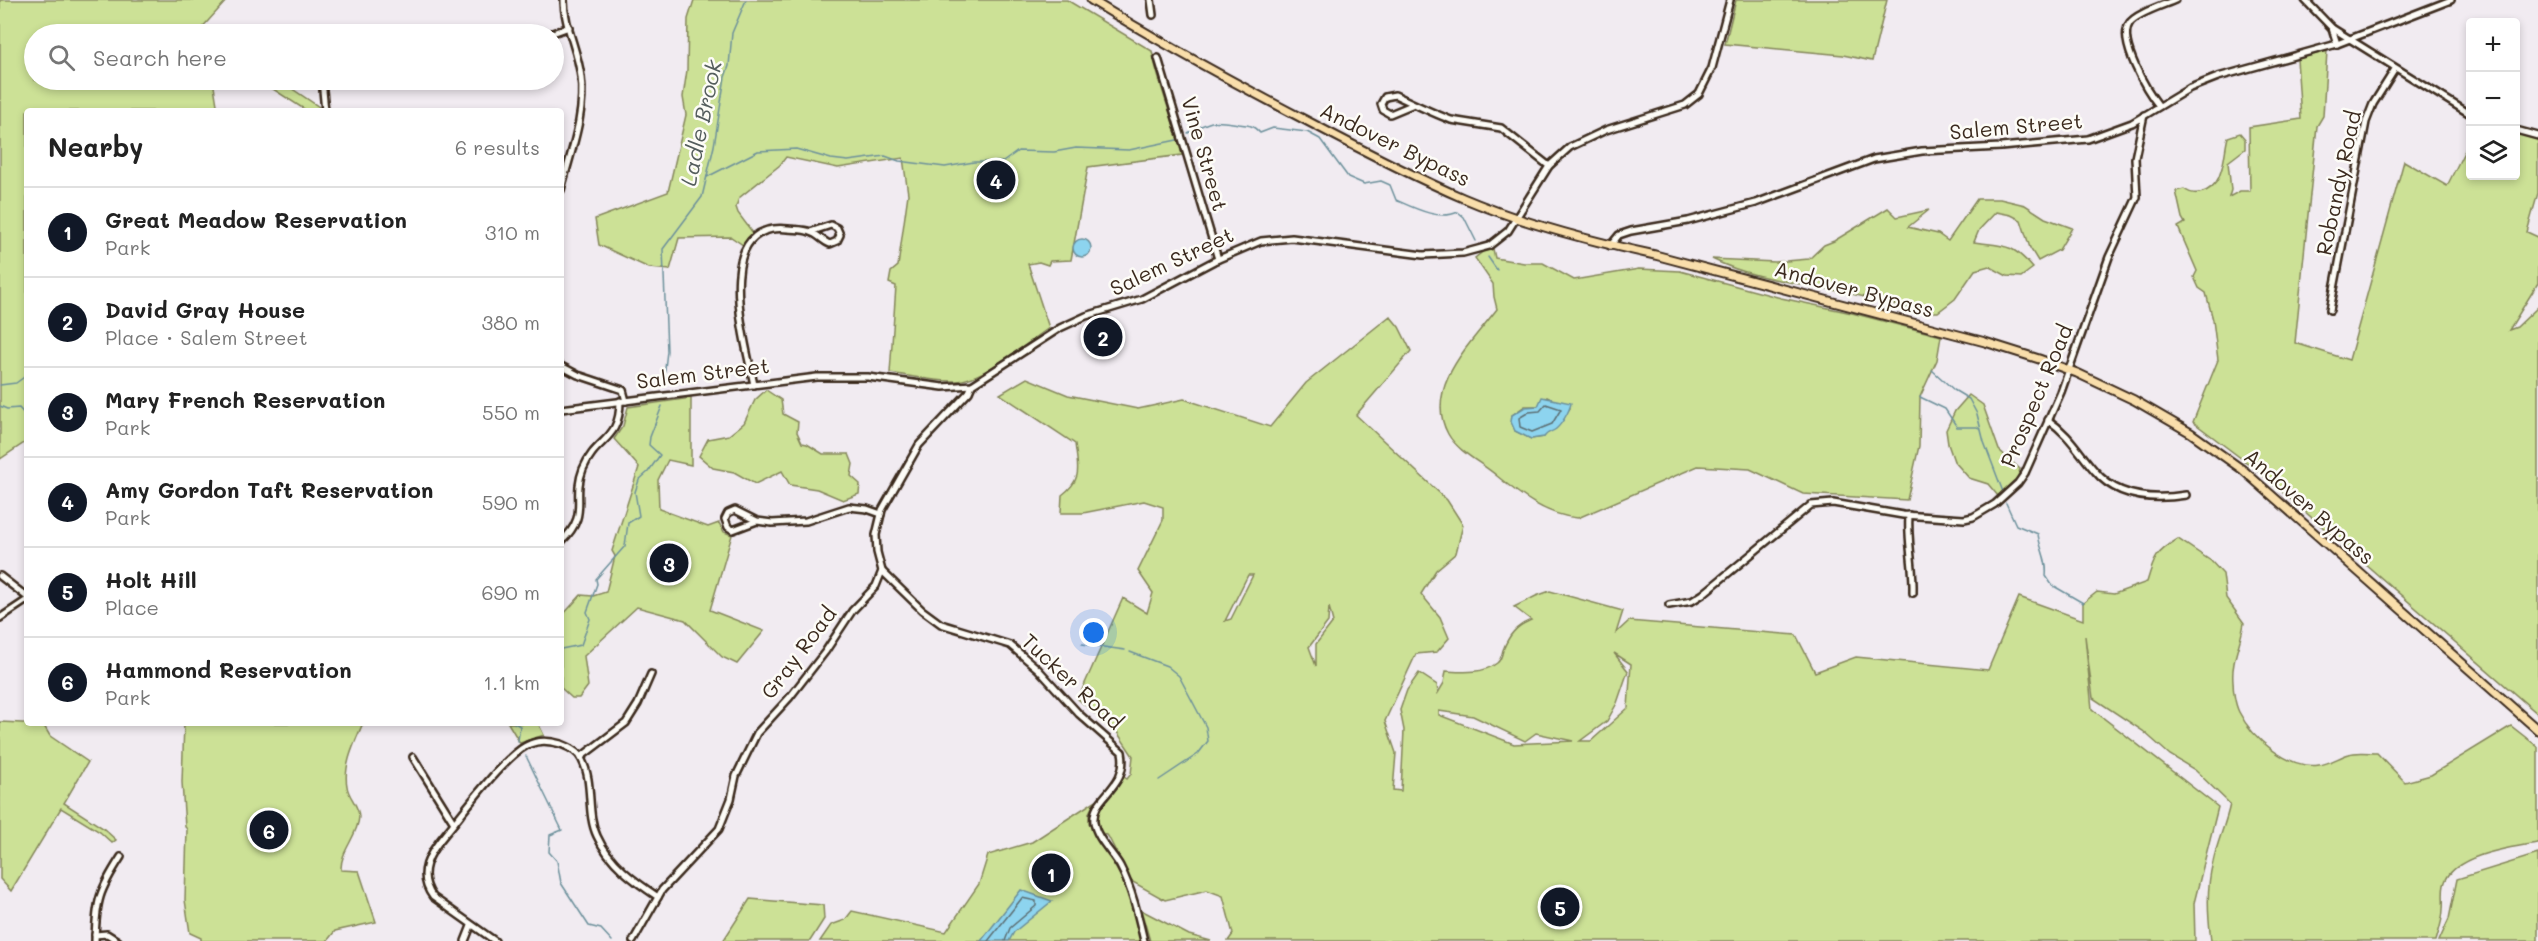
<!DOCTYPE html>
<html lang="en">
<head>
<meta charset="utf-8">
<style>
  body { margin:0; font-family:Mali,sans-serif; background:#f6f6f6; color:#222 }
  .controls { position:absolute; right:18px; top:18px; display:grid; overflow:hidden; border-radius:6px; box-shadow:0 3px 9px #0003 }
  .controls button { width:54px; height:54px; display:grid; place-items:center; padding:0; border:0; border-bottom:2px solid #e0e0e0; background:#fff; color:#222; font:30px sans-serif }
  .you { position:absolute; left:1094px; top:633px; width:21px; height:21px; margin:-15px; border:4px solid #fff; border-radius:50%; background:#1a73e8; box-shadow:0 0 0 9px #1a73e833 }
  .badge { display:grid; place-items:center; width:39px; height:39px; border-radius:50%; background:#111827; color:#fff; font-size:20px; font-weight:700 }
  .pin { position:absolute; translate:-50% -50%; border:3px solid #fff; box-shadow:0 2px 6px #0006 }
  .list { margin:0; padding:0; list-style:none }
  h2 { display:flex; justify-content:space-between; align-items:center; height:78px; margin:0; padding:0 24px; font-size:26px }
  h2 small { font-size:20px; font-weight:400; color:#767676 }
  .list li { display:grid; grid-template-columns:39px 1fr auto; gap:18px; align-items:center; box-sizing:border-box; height:90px; padding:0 24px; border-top:2px solid #e0e0e0 }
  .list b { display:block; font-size:22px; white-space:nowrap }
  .list p { margin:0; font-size:20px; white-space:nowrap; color:#767676 }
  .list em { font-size:20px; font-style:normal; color:#767676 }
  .icon { flex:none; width:33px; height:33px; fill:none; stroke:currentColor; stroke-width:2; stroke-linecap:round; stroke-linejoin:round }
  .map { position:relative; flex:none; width:2538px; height:941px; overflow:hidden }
  .search { position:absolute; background:#fff; box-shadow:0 3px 9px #0003; left:24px; top:24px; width:540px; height:66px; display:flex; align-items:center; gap:15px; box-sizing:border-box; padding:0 21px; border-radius:33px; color:#767676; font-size:22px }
  .panel { position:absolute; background:#fff; box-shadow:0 3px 9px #0003; left:24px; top:108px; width:540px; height:618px; border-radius:6px }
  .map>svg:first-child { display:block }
</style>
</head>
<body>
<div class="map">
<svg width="2538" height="941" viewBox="0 0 2538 941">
  <rect width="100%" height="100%" fill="#f1ebf1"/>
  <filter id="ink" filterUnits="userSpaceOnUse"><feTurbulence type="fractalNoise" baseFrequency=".0167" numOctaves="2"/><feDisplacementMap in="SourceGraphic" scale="12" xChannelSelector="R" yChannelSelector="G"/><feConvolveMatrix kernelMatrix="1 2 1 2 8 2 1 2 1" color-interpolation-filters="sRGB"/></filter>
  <g filter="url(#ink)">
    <g fill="#cce196" stroke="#84865a" stroke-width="1.5" fill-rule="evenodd">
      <path d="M 0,0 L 227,0 L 199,31 L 199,34 L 34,34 L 34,80 L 213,80 L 218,111 L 27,111 L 27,441 L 0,459 Z"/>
      <path d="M 694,0 L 1067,0 L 1152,51 C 1159,87 1174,120 1182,155 L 1088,167 L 1071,260 L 1050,261 L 1048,265 L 1039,262 L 1028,264 L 1049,328 C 1025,344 984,380 955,381 C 934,382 911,376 890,373 L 896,286 L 889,283 L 891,272 L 898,266 L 908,194 L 903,158 L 838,168 L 786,157 L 780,165 L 739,198 L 736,207 L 738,213 L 753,233 L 743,245 L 731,237 L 679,238 L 670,270 L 649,268 L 599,245 L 595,219 L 668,192 L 686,115 L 683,97 L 687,70 L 688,19 Z"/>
      <path d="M 1736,0 L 1887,0 L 1872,61 L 1843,55 L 1725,44 Z"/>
      <path d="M 2327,51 L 2323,116 L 2317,126 L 2295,343 L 2349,360 L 2404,161 L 2447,186 L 2470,140 L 2470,176 L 2516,176 L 2516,132 L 2538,138 L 2538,193 L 2527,232 L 2538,237 L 2538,283 L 2509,330 L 2517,327 L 2538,307 L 2538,714 L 2258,471 L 2193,422 L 2218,360 L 2213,320 L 2206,293 L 2199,288 L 2194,277 L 2197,271 L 2178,227 L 2185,223 L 2182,218 L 2176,191 L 2184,189 C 2199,200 2217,188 2221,171 C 2225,160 2225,148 2228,137 L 2240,133 L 2245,139 L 2245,149 L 2228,162 L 2231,190 L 2229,197 L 2240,191 L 2250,191 L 2249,127 L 2301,119 L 2297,59 Z"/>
      <path d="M 259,80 L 279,80 L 319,107 L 319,111 L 307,111 Z"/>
      <path d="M 1977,199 L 2000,199 L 2025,205 L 2045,218 L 2072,228 L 2059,250 L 2038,261 L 2030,248 L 2021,220 L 2011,215 L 1996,212 L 1979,230 L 1974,242 C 2005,246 2012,243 2033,268 L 2021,277 L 2007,276 L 1989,266 L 1975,270 L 1955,299 L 1938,312 L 1924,312 C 1894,304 1863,296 1833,290 C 1791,282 1750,278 1712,259 L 1775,262 L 1809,259 L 1824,245 L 1834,241 L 1888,208 L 1897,217 L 1929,210 L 1908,227 L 1938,234 L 1948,241 Z"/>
      <path d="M 1493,249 L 1495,258 L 1524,263 L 1543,263 L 1574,280 L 1639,269 L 1680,271 L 1781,298 L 1852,313 L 1941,336 L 1937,360 L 1920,397 L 1919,446 L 1907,500 L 1803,494 L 1750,469 L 1698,466 L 1578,518 C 1547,516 1520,495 1497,476 C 1482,463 1458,452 1448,434 C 1423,388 1471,343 1497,309 L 1494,297 L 1493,284 L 1475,258 L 1485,250 ZM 1547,397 L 1570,408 L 1556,428 L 1546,433 L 1544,437 L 1531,439 L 1515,431 L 1512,415 L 1525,406 L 1538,406 Z"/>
      <path d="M 1390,316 L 1399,327 L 1411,351 L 1356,415 L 1447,500 L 1463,525 L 1456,553 L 1436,570 L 1421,594 L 1440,617 L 1449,638 L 1437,652 L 1416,654 L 1385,721 L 1396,753 L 1393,790 L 1401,791 L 1404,730 L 1400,710 L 1407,690 L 1419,673 L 1437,685 L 1438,693 L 1444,683 L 1446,671 C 1463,672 1483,674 1497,663 C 1501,660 1502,655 1503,650 C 1509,635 1516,626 1531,620 L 1514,607 L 1536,596 L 1550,591 L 1623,611 L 1616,633 L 1629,621 L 1796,635 L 1815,672 L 1856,657 L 1988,670 L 2019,597 L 2083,620 L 2083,603 L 2097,592 L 2114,594 L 2147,582 C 2154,558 2156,552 2178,539 L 2211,561 L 2223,574 L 2226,598 L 2244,623 C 2241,643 2231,661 2233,681 C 2233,690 2235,704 2239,712 C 2252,738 2289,770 2319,765 C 2329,764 2339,757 2349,754 C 2357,751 2368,753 2377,753 L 2405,782 L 2431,775 L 2511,726 L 2538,747 L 2538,843 C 2512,847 2451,855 2444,885 C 2442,893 2444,901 2443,909 C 2443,919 2439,931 2436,941 L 2211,941 C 2208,914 2206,889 2213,862 C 2217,842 2226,824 2230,804 L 2195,770 L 2170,755 L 2143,731 L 2093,698 L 2085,636 L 2092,709 L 2218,807 L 2194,903 L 2195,941 L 1228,941 L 1233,934 L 1223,896 L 1207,890 L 1165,900 L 1131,881 L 1108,836 C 1075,823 1117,793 1124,777 L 1127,779 L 1131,774 L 1133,756 L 1117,732 L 1078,699 L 1123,598 L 1147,613 L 1153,593 L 1138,571 L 1163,520 L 1163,507 L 1144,501 L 1083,513 L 1061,513 L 1062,495 C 1083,479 1078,468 1075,444 L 1000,394 L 1027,378 L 1068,395 L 1138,409 L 1184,399 L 1270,427 L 1306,383 ZM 1248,575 L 1253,575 L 1231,619 L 1225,621 ZM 1329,607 L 1333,622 L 1316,644 L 1316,666 L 1309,647 L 1328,622 ZM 1614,653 L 1631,664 L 1628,708 L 1591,741 L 1580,741 L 1607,721 L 1617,703 L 1628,671 ZM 1439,711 L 1473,716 L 1525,741 L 1536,733 L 1573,741 L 1514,744 L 1439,715 Z"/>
      <path d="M 766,390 L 781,400 L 783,414 L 798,422 L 797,432 L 802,443 L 807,444 L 823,454 L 849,454 L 853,464 L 851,476 L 860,484 L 859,494 L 843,500 L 817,489 L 790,485 L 782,471 L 755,484 L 734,472 L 713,468 L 699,456 L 708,439 L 729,435 L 744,423 L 755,400 Z"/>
      <path d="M 1969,395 L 1983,405 L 1999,450 L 2020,469 L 2017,480 L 1998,496 L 1988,484 L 1969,478 L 1954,461 L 1948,444 L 1946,430 L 1955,411 Z"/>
      <path d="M 691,398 L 691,465 L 668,460 L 658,480 L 659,509 L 708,527 L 719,523 L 724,532 L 732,535 L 710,610 L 764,631 L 737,664 L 722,657 L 685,620 L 637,607 L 584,656 L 588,686 L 579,698 L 572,698 L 561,688 L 561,617 L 581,595 L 593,596 L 606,592 L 615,556 L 612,551 L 639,467 L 614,439 L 623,426 L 628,407 Z"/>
      <path d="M 0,722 L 43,724 L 50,736 L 88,762 L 64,803 L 103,828 L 116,840 L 112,843 L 100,832 L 61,808 L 11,891 L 0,879 Z"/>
      <path d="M 184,723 L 363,723 C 355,742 343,765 347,786 C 348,797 359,805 359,817 C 358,836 340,851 341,870 L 359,871 L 376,922 L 335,931 L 327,941 L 201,941 L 201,938 L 190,933 L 185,900 L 187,829 L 185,827 L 182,782 Z"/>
      <path d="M 508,723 L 538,723 L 544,735 L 520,743 Z"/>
      <path d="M 1095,801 L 1089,813 L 1089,823 L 1123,880 L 1143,941 L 820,941 L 831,925 L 845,920 L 852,911 L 946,932 L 979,884 L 988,855 L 1032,842 Z"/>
      <path d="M 2538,854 L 2538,941 L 2439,941 L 2449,919 L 2457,879 Z"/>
      <path d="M 750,899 L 823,905 L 824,919 L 810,941 L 723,941 Z"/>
      <path d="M 1141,910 L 1189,935 L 1211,941 L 1150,941 Z"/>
    </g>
    <g fill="#8dd4ef" stroke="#6c909b" stroke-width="1.5">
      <circle cx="1082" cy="248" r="9"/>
      <path d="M 1542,397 L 1571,403 C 1570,410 1562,424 1556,429 C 1551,433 1548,431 1544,437 L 1531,439 L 1515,431 L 1511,422 L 1512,415 L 1525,407 L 1538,406 Z"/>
      <path d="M 1021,890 L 1052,901 L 1014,932 L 1009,941 L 981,941 Z"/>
    </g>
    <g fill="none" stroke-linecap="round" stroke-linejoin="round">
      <g stroke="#5c6e72" stroke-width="1.5">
        <path d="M 1546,404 L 1561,409 L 1552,424 L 1532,432 L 1520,427 L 1519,418 L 1529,412 L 1540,411 Z"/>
        <path d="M 988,941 L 1022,898 L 1036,901 L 1036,906 L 1010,928 L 1005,941"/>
      </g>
      <g stroke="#6c909b" stroke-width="1.5">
        <path d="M 1188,133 C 1213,119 1212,120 1239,124 C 1249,125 1253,125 1260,133 L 1273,128 L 1307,132 L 1320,139 L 1348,177 L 1364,184 L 1381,181 L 1390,185 L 1396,200 C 1414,208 1439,221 1458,212 L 1464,217 L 1476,241"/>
        <path d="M 707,177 L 758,151 L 796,149 L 831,159 L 848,161 L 885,156 L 899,161 L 945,167 L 974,162 L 1003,162 L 1018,151 L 1054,152 L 1076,148 L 1129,150 L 1177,140"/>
        <path d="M 1488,257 L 1497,270"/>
        <path d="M 1932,370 L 1954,390 L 1969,399 L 1977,414 L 1984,442 L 2003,492"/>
        <path d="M 0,385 L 16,383 L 27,375"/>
        <path d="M 663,386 L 667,351 L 663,249 L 702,197 L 714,146 L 725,77 L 729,66 L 732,33 L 746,0"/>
        <path d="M 1920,397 L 1945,409 L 1957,427 L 1977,427 L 1980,429"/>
        <path d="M 0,406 L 7,409 L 19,408 L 27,417"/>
        <path d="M 2006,503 L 2016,525 L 2038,534 C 2040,550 2048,560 2046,576 L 2052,585 L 2083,603"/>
        <path d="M 1082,644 L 1125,650"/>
        <path d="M 561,649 L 581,645 L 590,619 L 587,612 L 597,584 L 596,579 L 625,546 L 628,523 L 639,516 L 635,492 L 639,480 L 648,472 L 660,455 L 649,445 L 650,437 L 662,406"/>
        <path d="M 1130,652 L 1167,666 L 1179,676 L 1206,727 L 1208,741 L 1198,754 L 1159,780"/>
        <path d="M 514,723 L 520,726 L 518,741"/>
        <path d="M 526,756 L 562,830 L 550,835 L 549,852 L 557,861 L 561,883 L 589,926 L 601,929 L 612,941"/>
      </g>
      <g stroke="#3b2a1e" stroke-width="10">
        <g id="minor">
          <path d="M 1151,0 L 1153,15"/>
          <path d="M 2305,0 L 2332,28 L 2337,44"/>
          <path d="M 2332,28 L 2470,114"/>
          <path d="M 321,34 L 321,30"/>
          <path d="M 550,34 L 569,27"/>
          <path d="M 1158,58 L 1218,259"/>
          <path d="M 322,80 L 325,111"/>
          <path d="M 1414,104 L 1390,114 L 1383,110 L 1381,104 L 1385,97 L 1395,95 C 1414,104 1432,113 1451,120 L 1501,128 L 1549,166"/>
          <path d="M 2159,106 C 2147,91 2118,42 2129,24 C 2134,14 2164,5 2175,0"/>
          <path d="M 2516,130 L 2538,136"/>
          <path d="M 561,190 C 570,154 586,114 581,77 C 578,50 564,26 564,0"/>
          <path d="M 1610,246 L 1619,235 L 1631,231 L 1688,221 L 1756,203 L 1874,159 L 1922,151 L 2001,147 L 2088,139 L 2132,123 L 2190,88 L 2218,77 L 2337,44 L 2451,0"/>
          <path d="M 2330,310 L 2366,122 L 2373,104 L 2395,69"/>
          <path d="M 561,366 L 578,375 L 623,390 L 626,401"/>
          <path d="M 754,385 C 746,344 709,220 788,229 C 794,230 804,229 810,232 C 818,234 822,241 830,244 L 837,241 L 840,235 L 837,228 L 831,225 L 810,232"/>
          <path d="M 561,409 L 817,377 L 868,377 L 943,387 L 972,385 L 1060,328 L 1086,316 L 1142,299 L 1214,261 L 1261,241 L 1292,238 L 1423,255 L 1463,253 L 1489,246 L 1508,231 L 1549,166 L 1570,147 L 1606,130 L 1685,105 L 1699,94 L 1712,68 L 1730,0"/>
          <path d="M 2048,420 C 2069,434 2079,453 2095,471 C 2117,498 2154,500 2186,495"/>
          <path d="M 1909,515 C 1907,541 1914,567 1913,593"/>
          <path d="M 757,521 L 733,530 L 728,527 L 725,519 L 728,513 L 735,510 L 757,521 L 772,523 L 806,521 L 849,507 L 867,509 L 881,514"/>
          <path d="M 561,542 C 591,513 571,500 583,469 C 596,437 620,442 620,401"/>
          <path d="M 882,571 L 922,610 L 941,624 L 1010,645 L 1038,669 L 1079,714 L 1122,752 C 1129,788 1091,796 1094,822 C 1096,838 1112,852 1120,866 C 1132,889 1138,915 1144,941"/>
          <path d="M 0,576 L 27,597"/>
          <path d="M 1669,605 L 1692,601 L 1703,594 L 1811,505 L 1833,503 L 1903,515 L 1964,519 L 1973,517 L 1995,504 L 2018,483 L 2025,473 L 2061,392 L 2109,257 L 2137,197 L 2135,158 L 2144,115"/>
          <path d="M 0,618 L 27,600"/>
          <path d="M 413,757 L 454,823"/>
          <path d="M 581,757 L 626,723 L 638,704 L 651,674"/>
          <path d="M 95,935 L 107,934 L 118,941"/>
          <path d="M 95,941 C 96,901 99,891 121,857"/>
          <path d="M 465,941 L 471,926"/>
          <path d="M 495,941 L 433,897 C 416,874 429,853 446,833 C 463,813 507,752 530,744 C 539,740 551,741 561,744 C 569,747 579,752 582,760 C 594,783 586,813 597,836 C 609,863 634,881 658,897"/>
          <path d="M 633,941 L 662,890 L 719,829 L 731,799 L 736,776 L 757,733 L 790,697 L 825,652 L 852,611 L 876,586 L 882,571 L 877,552 L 876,535 L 882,510 L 919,445 L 969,392 L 972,385"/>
        </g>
      </g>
      <g stroke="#3b2a1e" stroke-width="11">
        <path id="major" d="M 1091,0 C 1163,44 1238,85 1313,124 C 1362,150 1412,176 1463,198 C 1524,224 1590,241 1655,255 L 1985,342 L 2039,359 L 2077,373 L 2134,400 L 2191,433 L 2243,470 L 2538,730"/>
      </g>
      <use href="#minor" stroke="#fdfcf7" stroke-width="5"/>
      <use href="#major" stroke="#f9deab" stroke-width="7"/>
    </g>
  </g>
  <g text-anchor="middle" stroke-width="5" stroke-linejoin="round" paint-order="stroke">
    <g font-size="21" fill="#3b2a1e" stroke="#fdfcf7">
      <text transform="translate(2016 127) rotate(-5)" y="7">Salem Street</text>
      <text transform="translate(1395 145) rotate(26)" y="7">Andover Bypass</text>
      <text transform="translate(1204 154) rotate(74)" y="7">Vine Street</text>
      <text transform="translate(2339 183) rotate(-78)" y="7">Robandy Road</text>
      <text transform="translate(1172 262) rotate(-25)" y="7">Salem Street</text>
      <text transform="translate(1854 290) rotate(15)" y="7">Andover Bypass</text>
      <text transform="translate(703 374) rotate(-7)" y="7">Salem Street</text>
      <text transform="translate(2037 396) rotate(-67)" y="7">Prospect Road</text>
      <text transform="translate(2309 507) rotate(41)" y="7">Andover Bypass</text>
      <text transform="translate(799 653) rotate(-53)" y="7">Gray Road</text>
      <text transform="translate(1072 682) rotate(43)" y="7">Tucker Road</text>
    </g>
    <g font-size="22" font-style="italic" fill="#545d5d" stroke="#fdfcf7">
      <text transform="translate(701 123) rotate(-78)" y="8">Ladle Brook</text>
    </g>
  </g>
</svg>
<div class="controls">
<button>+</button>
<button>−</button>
<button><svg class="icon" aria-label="layers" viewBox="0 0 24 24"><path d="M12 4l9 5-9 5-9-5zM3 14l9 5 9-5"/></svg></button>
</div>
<div class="you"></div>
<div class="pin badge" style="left:1051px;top:873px">1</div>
<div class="pin badge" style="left:1103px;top:337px">2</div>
<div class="pin badge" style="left:669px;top:563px">3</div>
<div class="pin badge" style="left:996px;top:180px">4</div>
<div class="pin badge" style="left:1560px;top:907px">5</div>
<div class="pin badge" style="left:269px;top:830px">6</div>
<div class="search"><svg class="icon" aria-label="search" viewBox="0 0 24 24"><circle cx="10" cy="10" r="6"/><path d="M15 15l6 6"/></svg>Search here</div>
<section class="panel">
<h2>Nearby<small>6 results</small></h2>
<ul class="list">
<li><span class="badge">1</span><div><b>Great Meadow Reservation</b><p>Park</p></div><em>310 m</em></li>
<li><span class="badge">2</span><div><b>David Gray House</b><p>Place · Salem Street</p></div><em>380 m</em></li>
<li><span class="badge">3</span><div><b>Mary French Reservation</b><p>Park</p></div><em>550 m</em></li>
<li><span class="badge">4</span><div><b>Amy Gordon Taft Reservation</b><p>Park</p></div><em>590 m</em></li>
<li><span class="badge">5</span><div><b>Holt Hill</b><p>Place</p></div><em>690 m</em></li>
<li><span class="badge">6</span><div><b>Hammond Reservation</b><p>Park</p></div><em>1.1 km</em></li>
</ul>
</section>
</div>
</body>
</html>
